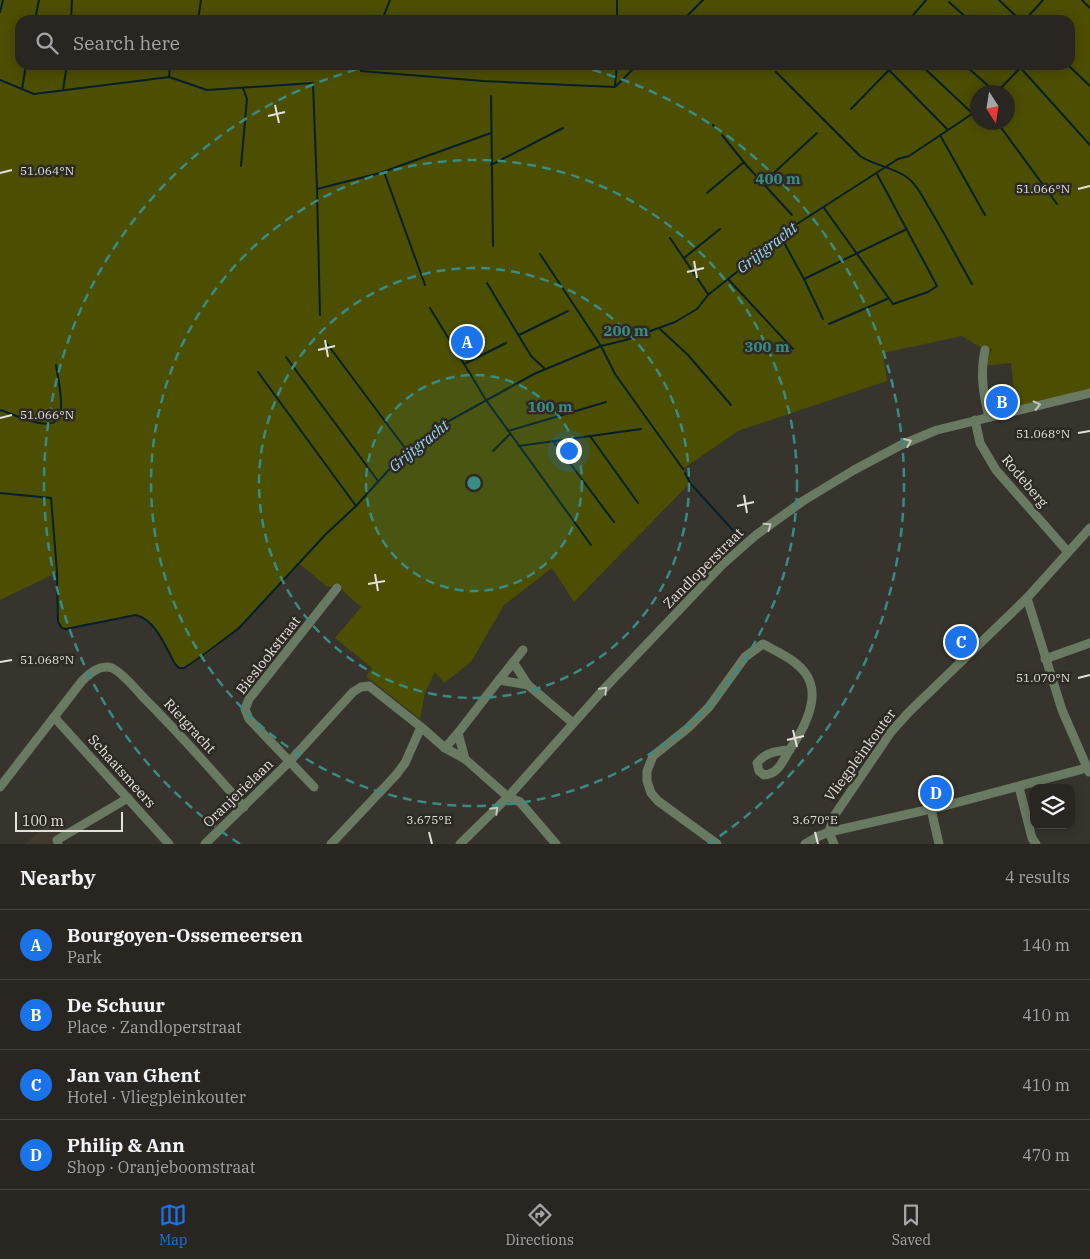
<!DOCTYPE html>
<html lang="en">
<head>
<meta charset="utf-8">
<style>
  body { margin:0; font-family:"IBM Plex Serif",serif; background:#312e2a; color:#f1f3f6 }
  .controls { position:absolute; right:15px; bottom:15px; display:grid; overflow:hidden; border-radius:10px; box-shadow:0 2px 12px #0003 }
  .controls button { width:45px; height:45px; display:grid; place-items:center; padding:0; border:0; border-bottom:1px solid #454340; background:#292622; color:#f1f3f6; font:25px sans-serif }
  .compass { position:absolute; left:970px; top:85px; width:45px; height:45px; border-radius:50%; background:#292622; box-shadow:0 2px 12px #0003; rotate:168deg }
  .scale { position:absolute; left:15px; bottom:12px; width:108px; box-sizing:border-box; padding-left:5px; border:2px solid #e3e0dc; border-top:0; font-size:14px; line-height:18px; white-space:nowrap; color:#e3e0dc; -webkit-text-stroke:4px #2d2923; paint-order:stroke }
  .you { position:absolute; left:568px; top:450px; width:18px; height:18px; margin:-12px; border:4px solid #fff; border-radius:50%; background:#1a73e8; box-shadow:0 0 0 8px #1a73e833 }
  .badge { display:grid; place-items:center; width:32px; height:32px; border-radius:50%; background:#1a73e8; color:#fff; font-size:16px; font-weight:700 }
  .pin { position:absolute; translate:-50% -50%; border:2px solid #fff; box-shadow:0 1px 5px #0006 }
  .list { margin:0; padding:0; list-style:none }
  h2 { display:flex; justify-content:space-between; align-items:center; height:65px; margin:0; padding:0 20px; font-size:21px }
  h2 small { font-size:16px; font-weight:400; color:#a5a5a5 }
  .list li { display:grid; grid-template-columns:32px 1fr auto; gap:15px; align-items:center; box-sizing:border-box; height:70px; padding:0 20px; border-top:1px solid #454340 }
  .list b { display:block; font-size:19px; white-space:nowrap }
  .list p { margin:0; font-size:16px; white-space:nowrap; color:#a5a5a5 }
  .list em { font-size:16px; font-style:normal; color:#a5a5a5 }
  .icon { flex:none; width:28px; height:28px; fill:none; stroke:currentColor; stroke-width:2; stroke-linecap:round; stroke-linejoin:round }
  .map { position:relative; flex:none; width:1090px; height:844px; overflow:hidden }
  .search { position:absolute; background:#292622; box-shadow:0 2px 12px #0003; left:15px; right:15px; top:15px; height:55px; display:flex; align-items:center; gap:12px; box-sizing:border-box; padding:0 18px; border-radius:15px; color:#a5a5a5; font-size:19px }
  .sheet { height:345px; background:#292622 }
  nav { display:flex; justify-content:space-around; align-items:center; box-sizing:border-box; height:70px; border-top:1px solid #454340; background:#292622; font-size:14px; color:#a5a5a5 }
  nav a { display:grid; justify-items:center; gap:2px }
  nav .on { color:#1a73e8 }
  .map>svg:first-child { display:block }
</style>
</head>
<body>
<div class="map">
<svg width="1090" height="844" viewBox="0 0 1090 844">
  <rect width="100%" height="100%" fill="#37332d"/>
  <path fill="#413a2e" d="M 58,815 L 67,830 L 56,836 L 52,844 L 25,844 Z"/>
  <path fill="#4c4e02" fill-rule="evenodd" d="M 0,0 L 1090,0 L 1090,389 L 1016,407 L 1011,363 L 984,366 L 992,349 L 982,348 L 962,336 L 883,353 L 887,381 L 738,431 L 683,469 L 690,483 L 574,602 L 552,568 L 504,605 L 471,662 L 444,683 L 435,672 L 425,693 L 420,719 L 366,676 L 372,668 L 335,638 L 361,607 L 343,591 L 340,584 L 330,587 L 326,586 L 300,564 C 280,585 205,669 179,668 L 175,664 C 166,648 156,619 136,615 L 66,629 L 62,628 L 58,622 L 56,573 L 0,600 ZM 20,20 L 1070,20 L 1070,65 L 20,65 ZM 978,92 L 1008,92 L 1008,122 L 978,122 Z"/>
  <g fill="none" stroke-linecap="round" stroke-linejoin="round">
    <g stroke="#061f2a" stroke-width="2">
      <path d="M 617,0 L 617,20"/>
      <path d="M 999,0 L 1020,20"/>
      <path d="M 1082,0 L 1090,8"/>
      <path d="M 949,2 L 969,20"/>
      <path d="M 0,12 L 3,0"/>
      <path d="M 835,18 L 838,20"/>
      <path d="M 35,20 L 39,0"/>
      <path d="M 71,20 L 72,0"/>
      <path d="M 198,20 L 201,0"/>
      <path d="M 382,20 L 390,0"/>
      <path d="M 683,20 L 703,0"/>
      <path d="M 909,20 L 926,0"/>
      <path d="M 1025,20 L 1043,0"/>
      <path d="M 364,65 L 361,71 L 483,81 L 615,87 L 637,65"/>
      <path d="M 921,65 L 972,113"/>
      <path d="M 965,65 L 995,92"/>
      <path d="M 1018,65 L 1090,145"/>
      <path d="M 1068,65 L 1090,86"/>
      <path d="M 885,66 L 948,130"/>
      <path d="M 776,72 L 860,156 C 875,166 894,167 908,178 C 917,185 923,197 928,206 C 944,232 957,258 972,284"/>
      <path d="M 169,77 L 170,65"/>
      <path d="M 0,80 L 34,94 L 169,77 L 207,90 L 313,83 L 317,189 L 380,173 L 491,133"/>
      <path d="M 615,85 L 617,65"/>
      <path d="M 22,89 L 26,65"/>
      <path d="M 63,90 L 67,65"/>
      <path d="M 997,92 L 1023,65"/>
      <path d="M 491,96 L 493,246"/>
      <path d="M 851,109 L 889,70"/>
      <path d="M 997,122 L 1057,204"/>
      <path d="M 713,125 L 718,130"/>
      <path d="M 722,135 L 747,166 L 792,215"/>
      <path d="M 940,135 L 985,215"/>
      <path d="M 491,165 L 563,128"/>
      <path d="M 241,166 L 247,99 L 243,88"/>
      <path d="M 384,172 L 425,285"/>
      <path d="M 763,183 L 817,133"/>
      <path d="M 317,190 L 320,315"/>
      <path d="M 707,193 L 744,162"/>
      <path d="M 824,208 L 893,304 L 928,292 L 937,286 L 877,174"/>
      <path d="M 781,237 L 804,279 L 907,229"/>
      <path d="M 670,238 L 708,294"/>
      <path d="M 540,254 L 601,346 L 615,374 L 683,469"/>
      <path d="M 684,258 L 720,229"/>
      <path d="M 728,279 L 793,349"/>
      <path d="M 804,279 L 823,319"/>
      <path d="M 487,283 L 531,356 L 544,368"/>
      <path d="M 430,308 L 486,400 L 591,545"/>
      <path d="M 829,324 L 887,299"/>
      <path d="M 660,329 L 688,355 L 731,405"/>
      <path d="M 519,335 L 568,311"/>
      <path d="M 325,341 L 408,452"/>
      <path d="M 286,357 L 378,481"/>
      <path d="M 466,363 L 506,343"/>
      <path d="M 258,372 L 356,506"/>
      <path d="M 0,410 C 17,415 61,439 61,408 C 62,394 58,379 56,365"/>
      <path d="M 508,431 L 606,402"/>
      <path d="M 590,436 L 638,503"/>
      <path d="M 554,442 L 614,522"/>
      <path d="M 519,446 L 641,429"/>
      <path d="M 493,451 L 510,434"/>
      <path d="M 685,473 L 690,483 L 740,538"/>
      <path d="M 0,493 L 51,498 L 57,572 L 58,622 L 62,628 L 66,629 L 136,615 C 156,620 166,648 175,664 L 179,668 L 184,668 L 202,656 L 239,628 L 325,535 L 356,506 L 396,462 L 438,427 L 534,374 L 601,346 L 626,340 L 675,322 L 697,309 L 708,295 L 797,224 L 898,159 L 909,156 L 978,110"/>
    </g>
    <g stroke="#687a62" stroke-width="9">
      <path d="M 985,350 C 980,373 983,394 989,417"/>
      <path d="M 975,420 L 980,443 L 996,470 L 1068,552"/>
      <path d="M 1027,598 L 1062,710 L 1089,772"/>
      <path d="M 1045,659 L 1090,643"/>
      <path d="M 513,662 L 528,685"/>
      <path d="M 499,680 L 523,650"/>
      <path d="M 54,717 L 169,844"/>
      <path d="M 445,748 L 458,733"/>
      <path d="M 465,759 L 458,733 L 499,680 L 528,685 L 573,723"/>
      <path d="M 0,787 L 82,681 C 90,673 100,664 112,668 C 121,672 136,689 143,697 C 178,732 211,769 244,807"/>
      <path d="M 314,787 L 249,719 L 245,709 L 249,699 L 337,588"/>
      <path d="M 1019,787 L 1032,838 L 1036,844"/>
      <path d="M 931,809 L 939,844"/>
      <path d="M 58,844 L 57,840 L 128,798"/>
      <path d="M 205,844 L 290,761 L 353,692 L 361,687 L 369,686 L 421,727 L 445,748 L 465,759 L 508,797 L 520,802 L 556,844"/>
      <path d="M 331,844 L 396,775 L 405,763 L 421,727"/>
      <path d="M 460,844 L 508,797 L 603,690 L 722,565 L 756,535 L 803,501 L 854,470 L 901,445 L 937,430 L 1090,393"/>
      <path d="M 717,844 L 658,801 L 651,793 L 647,781 L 647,771 L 653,756 L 688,728 L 709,707 L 745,657 L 763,644 C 779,653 804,663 810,682 C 818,703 802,732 790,749 C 783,760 779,774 764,775 L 759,771 L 757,763 C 766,752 776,751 790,750"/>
      <path d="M 805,844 L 819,836 L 829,832 L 944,806 L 1090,767"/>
      <path d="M 834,844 L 829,832 L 834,816 L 891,732 L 909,712 L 1027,598 L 1090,528"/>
    </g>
  </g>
  <defs><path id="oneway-chevron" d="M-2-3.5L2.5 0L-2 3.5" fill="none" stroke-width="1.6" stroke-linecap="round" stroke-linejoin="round" transform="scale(1.25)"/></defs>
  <g stroke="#c4c6be">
    <use href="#oneway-chevron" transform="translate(1037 405) rotate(-13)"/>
    <use href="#oneway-chevron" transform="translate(908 442) rotate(-23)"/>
    <use href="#oneway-chevron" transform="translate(768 526) rotate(-35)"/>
    <use href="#oneway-chevron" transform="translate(604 690) rotate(-46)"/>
    <use href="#oneway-chevron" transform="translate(495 810) rotate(-45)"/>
  </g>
  <path fill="none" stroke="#e3e0dc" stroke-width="2" d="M 275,105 L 279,123M 268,116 L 285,112M 0,173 L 12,170M 1078,189 L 1090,186M 694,261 L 697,278M 687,272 L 704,268M 325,340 L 328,357M 318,350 L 335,346M 0,418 L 12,415M 1078,433 L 1090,431M 744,495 L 747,513M 737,506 L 754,502M 375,574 L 378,591M 368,584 L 385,581M 0,662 L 12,660M 1078,678 L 1090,675M 793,730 L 797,747M 787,740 L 804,736M 429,832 L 432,844M 815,832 L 818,844"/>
  <circle cx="474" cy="483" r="108" fill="#398b84" fill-opacity=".12"/>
  <g fill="none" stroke="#398b84" stroke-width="2.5" stroke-dasharray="9 6">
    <circle cx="474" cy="483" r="108"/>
    <circle cx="474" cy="483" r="215"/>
    <circle cx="474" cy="483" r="323"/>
    <path d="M240 844A430 430 0 0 1 370 66M578 66A430 430 0 0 1 708 844"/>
  </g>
  <g text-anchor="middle" stroke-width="5" stroke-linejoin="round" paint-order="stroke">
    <g font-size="14" fill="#e3e0dc" stroke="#2d2923">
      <text transform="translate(1025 481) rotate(50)" y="5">Rodeberg</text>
      <text transform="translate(703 568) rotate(-45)" y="5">Zandloperstraat</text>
      <text transform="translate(268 655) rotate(-52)" y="5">Bieslookstraat</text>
      <text transform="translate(190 726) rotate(47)" y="5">Rietgracht</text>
      <text transform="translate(860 755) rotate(-54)" y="5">Vliegpleinkouter</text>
      <text transform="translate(122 771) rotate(48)" y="5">Schaatsmeers</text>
      <text transform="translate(238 793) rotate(-44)" y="5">Oranjerielaan</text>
    </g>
    <g font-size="15" font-style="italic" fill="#9cd8f5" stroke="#2d2923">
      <text transform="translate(767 248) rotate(-38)" y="5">Grijtgracht</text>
      <text transform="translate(419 446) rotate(-39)" y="5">Grijtgracht</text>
    </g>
  </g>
  <g font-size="12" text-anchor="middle" fill="#e3e0dc" stroke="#2d2923" stroke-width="5" stroke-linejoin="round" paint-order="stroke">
    <text x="47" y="175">51.064°N</text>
    <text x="1043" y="193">51.066°N</text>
    <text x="47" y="419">51.066°N</text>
    <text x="1043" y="438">51.068°N</text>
    <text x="47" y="664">51.068°N</text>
    <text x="1043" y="682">51.070°N</text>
    <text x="429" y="824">3.675°E</text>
    <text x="815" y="824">3.670°E</text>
  </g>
  <circle cx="474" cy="483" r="8" fill="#398b84" stroke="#2d2923" stroke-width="2.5"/>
  <g font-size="15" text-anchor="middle" font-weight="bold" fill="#398b84" stroke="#2d2923" stroke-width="5" stroke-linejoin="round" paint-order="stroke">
    <text x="778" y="184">400 m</text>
    <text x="626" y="336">200 m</text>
    <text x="767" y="352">300 m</text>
    <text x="550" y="412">100 m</text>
  </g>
</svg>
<div class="controls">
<button><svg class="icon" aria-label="layers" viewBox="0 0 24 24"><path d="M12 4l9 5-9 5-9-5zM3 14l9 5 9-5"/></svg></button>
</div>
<svg class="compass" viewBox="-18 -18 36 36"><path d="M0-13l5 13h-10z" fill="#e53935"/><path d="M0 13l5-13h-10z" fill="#a5a5a5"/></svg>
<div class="scale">100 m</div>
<div class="you"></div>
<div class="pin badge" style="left:467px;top:342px">A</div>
<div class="pin badge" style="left:1002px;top:402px">B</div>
<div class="pin badge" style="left:961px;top:642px">C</div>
<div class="pin badge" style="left:936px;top:793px">D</div>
<div class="search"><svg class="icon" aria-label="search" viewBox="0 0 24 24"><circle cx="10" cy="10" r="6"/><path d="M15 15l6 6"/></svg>Search here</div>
</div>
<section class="sheet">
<h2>Nearby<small>4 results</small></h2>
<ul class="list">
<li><span class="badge">A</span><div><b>Bourgoyen-Ossemeersen</b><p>Park</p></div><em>140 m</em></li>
<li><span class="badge">B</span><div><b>De Schuur</b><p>Place · Zandloperstraat</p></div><em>410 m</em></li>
<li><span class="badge">C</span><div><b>Jan van Ghent</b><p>Hotel · Vliegpleinkouter</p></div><em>410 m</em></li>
<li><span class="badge">D</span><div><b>Philip &amp; Ann</b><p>Shop · Oranjeboomstraat</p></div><em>470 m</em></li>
</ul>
</section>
<nav>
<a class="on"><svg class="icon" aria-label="map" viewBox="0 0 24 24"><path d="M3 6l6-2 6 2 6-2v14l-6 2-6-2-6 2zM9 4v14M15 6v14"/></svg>Map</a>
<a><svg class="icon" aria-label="directions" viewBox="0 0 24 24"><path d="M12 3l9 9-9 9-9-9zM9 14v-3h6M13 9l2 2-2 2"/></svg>Directions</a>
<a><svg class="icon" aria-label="saved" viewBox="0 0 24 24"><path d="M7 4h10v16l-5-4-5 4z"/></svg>Saved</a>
</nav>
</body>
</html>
